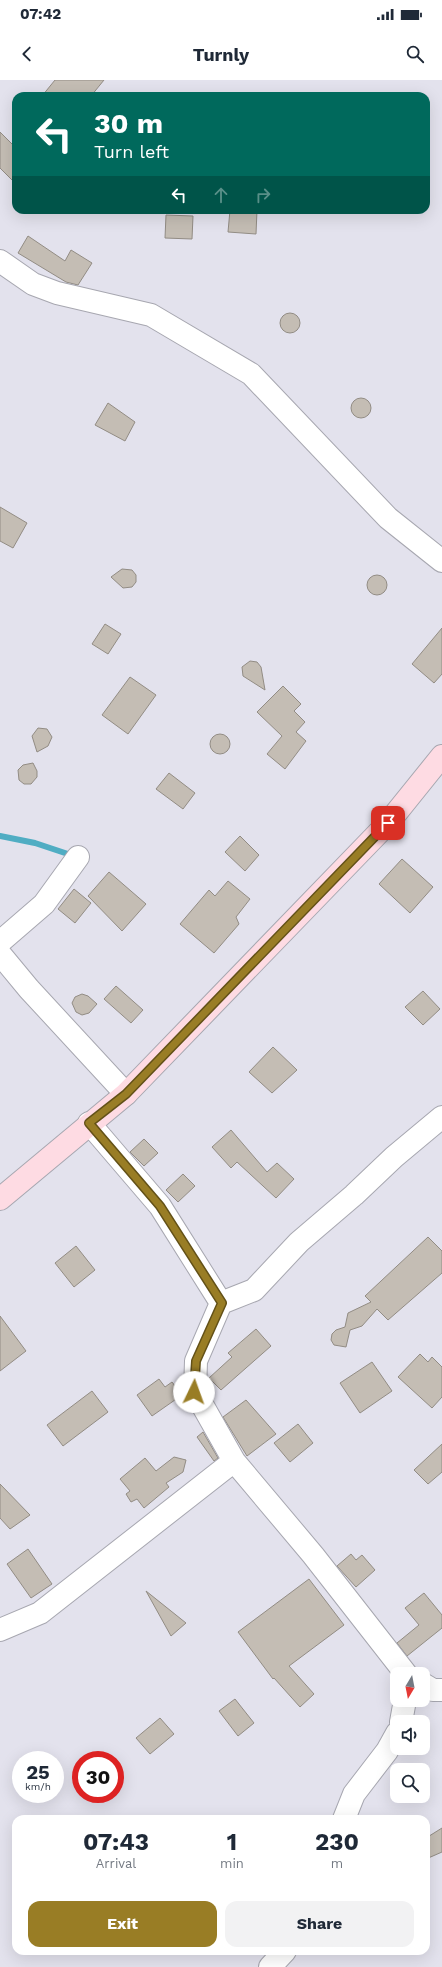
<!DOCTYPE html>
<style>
:root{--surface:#fff;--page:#f2f2f3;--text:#1f2937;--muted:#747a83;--accent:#997d25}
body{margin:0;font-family:"Work Sans",sans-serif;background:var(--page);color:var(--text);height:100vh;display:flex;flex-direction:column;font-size:15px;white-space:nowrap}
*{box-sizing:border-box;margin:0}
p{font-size:13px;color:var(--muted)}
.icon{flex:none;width:22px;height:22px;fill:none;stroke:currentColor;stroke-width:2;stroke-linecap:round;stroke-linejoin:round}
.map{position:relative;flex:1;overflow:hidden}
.drawer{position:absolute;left:12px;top:1735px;width:418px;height:140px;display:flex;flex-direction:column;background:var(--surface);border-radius:12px;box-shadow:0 4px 16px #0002}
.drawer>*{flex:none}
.banner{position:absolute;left:12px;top:12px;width:418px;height:122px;border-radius:12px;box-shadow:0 4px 16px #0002;background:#00695c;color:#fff;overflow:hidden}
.needle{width:26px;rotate:190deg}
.controls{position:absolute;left:390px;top:1587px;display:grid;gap:8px}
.controls a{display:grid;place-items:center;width:40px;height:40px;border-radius:8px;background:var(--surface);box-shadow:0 4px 16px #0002;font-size:20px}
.speed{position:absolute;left:12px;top:1671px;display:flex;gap:8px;font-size:20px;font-weight:700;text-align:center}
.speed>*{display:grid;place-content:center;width:52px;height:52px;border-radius:50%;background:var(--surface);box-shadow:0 4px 16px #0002;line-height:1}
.speed small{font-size:10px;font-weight:400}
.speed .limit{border:6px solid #d22;background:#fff;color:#111}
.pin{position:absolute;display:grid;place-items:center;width:34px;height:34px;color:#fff;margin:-17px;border-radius:8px;box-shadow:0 2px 6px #0006}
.me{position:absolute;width:44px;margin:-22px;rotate:3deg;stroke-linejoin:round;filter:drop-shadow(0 0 3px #0008)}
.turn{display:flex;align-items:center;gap:14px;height:84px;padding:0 16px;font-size:18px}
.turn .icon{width:52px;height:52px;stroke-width:2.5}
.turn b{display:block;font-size:28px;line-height:34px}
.lanes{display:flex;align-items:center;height:38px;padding:0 16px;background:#0003;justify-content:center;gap:20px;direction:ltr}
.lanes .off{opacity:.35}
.eta{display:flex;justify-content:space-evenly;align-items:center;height:68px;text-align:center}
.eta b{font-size:24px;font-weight:700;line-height:28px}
.cta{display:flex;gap:8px;margin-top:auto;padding:8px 16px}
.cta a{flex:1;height:46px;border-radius:12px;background:var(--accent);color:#fff;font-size:16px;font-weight:700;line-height:46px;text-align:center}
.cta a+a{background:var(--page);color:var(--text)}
.status{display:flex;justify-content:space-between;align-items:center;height:28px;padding:0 20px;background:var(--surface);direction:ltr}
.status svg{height:11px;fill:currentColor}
header{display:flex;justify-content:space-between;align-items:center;height:52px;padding:0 16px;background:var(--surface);font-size:18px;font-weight:700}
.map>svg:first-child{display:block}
</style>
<div class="status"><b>07:42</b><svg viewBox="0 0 49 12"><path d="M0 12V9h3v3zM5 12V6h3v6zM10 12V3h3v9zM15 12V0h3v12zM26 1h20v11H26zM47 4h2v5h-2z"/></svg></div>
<header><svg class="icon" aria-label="back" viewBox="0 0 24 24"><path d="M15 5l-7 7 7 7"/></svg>Turnly<svg class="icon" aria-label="search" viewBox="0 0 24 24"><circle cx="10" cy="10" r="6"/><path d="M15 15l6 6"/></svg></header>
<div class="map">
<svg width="442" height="1887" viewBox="0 0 442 1887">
<rect width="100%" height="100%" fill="#e3e2ed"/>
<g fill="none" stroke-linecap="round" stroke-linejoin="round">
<path stroke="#50adc3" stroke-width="6" d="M0,756l35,7 39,13"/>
</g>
<path fill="#c4bdb4" stroke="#928c84" d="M55,0h49l-13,16h-49z
M0,52l16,16v36l-16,-16z
M230,130h27l-1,24 -28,-2z
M166,135l27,1 -1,23 -27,-1z
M28,156l37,25 6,-11 21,13 -14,22 -12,-3 -48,-29z
M280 243a10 10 0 1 1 20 0a10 10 0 1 1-20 0Z
M351 328a10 10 0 1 1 20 0a10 10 0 1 1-20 0Z
M108,323l27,19 -10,19 -30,-16z
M0,427l27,16 -14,25 -13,-7z
M122,489l10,1 4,5v7l-4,5 -9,1 -12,-11z
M367 505a10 10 0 1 1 20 0a10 10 0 1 1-20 0Z
M105,544l16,10 -13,20 -16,-10z
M442,548v46l-8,9 -22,-19z
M250,581l7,1 4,5 4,23 -22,-14 -1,-9z
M130,597l26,18 -28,39 -26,-19z
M283,606l18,18 -7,7 11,11 -9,10 10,9 -21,28 -18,-15 15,-18 -25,-24z
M38,648l9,1 5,8 -4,9 -11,6 -5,-16z
M210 664a10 10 0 1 1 20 0a10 10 0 1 1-20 0Z
M33,683l4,8v6l-6,7h-7l-5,-4 -1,-10 5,-5z
M169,693l26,20 -12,16 -27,-20z
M240,756l19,19 -14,16 -20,-19z
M402,779l31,28 -23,26 -31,-29z
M109,792l37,32 -24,27 -34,-35z
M228,801l22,18 -14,18 3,7 -25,29 -34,-29 29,-34 6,6z
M74,809l17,14 -16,20 -17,-14z
M116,906l27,24 -12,13 -27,-24z
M423,911l17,18 -17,16 -18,-18z
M82,914l6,2 9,8 -8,9 -7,2 -6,-3 -4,-9 3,-6z
M273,967l24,23 -25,23 -23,-21z
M231,1050l36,42 10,-9 17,16 -18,19 -39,-36 -6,6 -19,-21z
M144,1059l14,14 -14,13 -14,-14z
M183,1094l12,12 -17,16 -12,-12z
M428,1157l14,14v22l-54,47 -11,-11 -15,17 -12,4 -4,17 -12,-2 -3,-5 1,-6 4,-4 9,-3 3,-14 23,-11 -6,-6z
M76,1166l19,24 -21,17 -19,-24z
M0,1236l26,35 -26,20z
M256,1249l15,17 -50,44 -12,-12 23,-21 -4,-4z
M420,1274l8,8 4,-5 10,10v30l-10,11 -34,-31z
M372,1282l20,29 -32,22 -20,-30z
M159,1299l6,8 7,-5 10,13 -30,21 -15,-21z
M92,1311l16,21 -45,34 -16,-21z
M246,1320l30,34 -29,22 -24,-39z
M298,1344l15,19 -23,19 -16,-19z
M203,1352l15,26 -4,3 -17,-24z
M442,1364v28l-14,12 -14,-14z
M174,1377l12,3 -3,12 -17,11 3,4 -25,21 -7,-9 -6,3 -5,-8 4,-3 -10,-12 25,-21 11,13z
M0,1404l30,31 -20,14 -10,-11z
M28,1469l24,35 -21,14 -24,-34z
M351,1474l5,6 6,-5 13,15 -19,17 -19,-21z
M309,1499l35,46 -55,41 25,28 -14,13 -26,-29 -1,1 -35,-47z
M146,1511l40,32 -15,13z
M424,1513l18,22v13l-35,28 -10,-13 22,-18 -14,-17z
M235,1619l19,24 -16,13 -19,-25z
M160,1638l14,16 -24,20 -14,-16z
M442,1748v24l-16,7v-21z"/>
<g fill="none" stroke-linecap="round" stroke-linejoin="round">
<g stroke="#a7a7b0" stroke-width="24">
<path id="minor" d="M0,181l33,23 24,9 94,22 100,59 137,144 54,43
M0,862l44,-38 34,-47
M0,874l29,35 97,105
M89,1043l71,83 61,97 -25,58 -1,31 39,69 79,94 93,119
M221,1223l33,-13 45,-48 55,-47 40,-38 48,-40
M0,1550l40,-17 194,-152
M423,1604l10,6h9
M401,1642l4,-22
M344,1739l10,-25 33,-43 10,-18
M270,1887l15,-16"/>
</g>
<g stroke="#a7a7b0" stroke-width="24">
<path id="secondary" d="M0,1119l126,-105 262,-271 54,-67"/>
</g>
<use href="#minor" stroke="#fff" stroke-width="22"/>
<use href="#secondary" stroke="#fedbe3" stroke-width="22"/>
</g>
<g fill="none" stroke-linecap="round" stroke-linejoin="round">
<g stroke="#635118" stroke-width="10">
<path id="route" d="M194,1312l2,-31 26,-58 -62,-97 -71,-83 37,-29 262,-271"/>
</g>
<use href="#route" stroke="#997d25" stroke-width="7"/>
</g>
</svg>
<div class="controls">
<a><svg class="needle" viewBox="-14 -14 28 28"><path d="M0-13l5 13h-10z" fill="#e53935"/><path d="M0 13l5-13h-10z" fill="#747a83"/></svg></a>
<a><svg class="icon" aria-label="sound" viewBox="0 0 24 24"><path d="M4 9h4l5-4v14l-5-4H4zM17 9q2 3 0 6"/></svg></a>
<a><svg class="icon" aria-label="search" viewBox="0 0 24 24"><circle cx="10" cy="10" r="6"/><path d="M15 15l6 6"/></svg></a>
</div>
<div class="speed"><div>25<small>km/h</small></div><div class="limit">30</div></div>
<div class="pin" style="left:388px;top:743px;background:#d93025"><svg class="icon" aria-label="arrive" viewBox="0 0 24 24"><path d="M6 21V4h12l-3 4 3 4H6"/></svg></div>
<svg class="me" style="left:194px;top:1312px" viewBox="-20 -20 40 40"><circle r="19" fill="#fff"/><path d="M0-13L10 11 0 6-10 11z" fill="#997d25"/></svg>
<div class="banner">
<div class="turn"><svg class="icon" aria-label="left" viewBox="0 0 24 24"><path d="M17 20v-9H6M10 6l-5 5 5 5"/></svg><div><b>30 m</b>Turn left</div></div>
<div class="lanes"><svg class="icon" aria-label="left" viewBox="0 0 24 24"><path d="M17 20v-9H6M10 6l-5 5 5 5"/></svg><svg class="icon off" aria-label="ahead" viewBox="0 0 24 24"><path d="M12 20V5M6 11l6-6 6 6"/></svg><svg class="icon off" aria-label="right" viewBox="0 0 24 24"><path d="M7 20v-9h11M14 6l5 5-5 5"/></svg></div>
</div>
<section class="drawer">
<div class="eta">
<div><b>07:43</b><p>Arrival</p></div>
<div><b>1</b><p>min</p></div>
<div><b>230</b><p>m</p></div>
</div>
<div class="cta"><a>Exit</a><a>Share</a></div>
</section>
</div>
